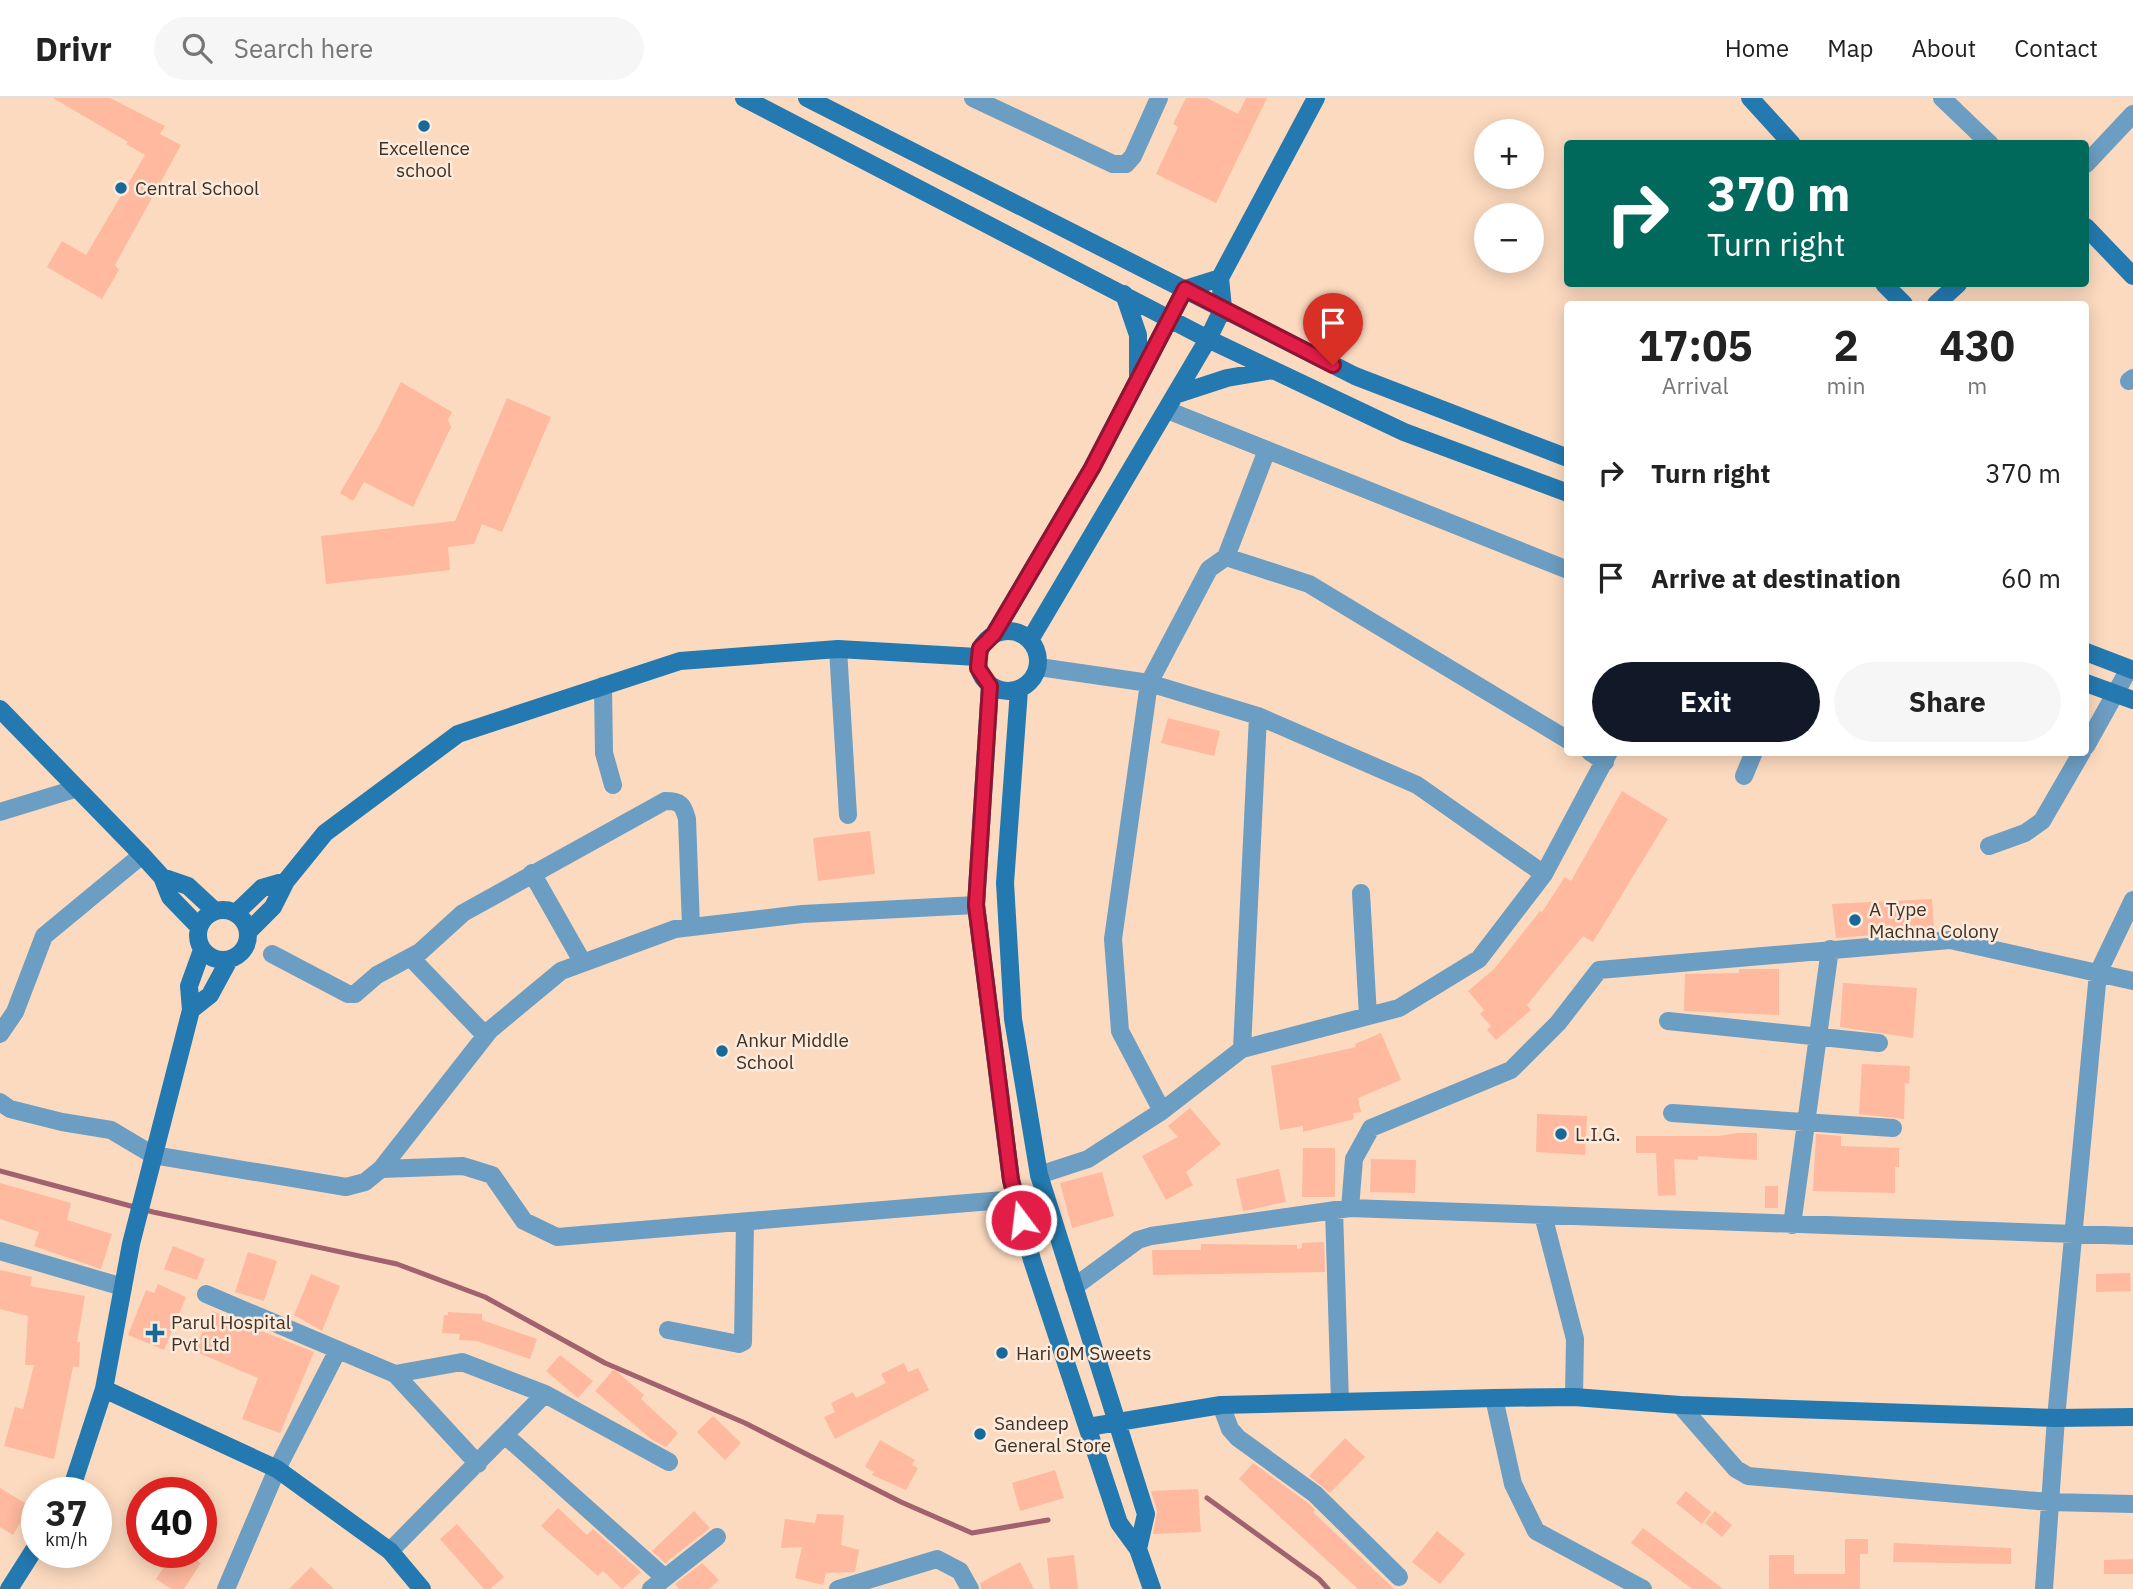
<!DOCTYPE html>
<meta charset="utf-8">
<style>
:root{--surface:#fff;--page:#f6f6f6;--text:#222;--muted:#767676;--line:#e0e0e0;--accent:#111827}
body{margin:0;font-family:"IBM Plex Sans",sans-serif;background:var(--page);color:var(--text);height:100vh;display:flex;flex-direction:column;font-size:26px;white-space:nowrap}
*{box-sizing:border-box;margin:0}
p{font-size:23px;color:var(--muted)}
.icon{flex:none;width:38px;height:38px;fill:none;stroke:currentColor;stroke-width:2;stroke-linecap:round;stroke-linejoin:round}
.map{position:relative;flex:1;overflow:hidden}
.side{position:absolute;left:1564px;top:203px;width:525px;height:455px;display:flex;flex-direction:column;background:var(--surface);border-radius:7px;box-shadow:0 4px 18px #0003}
.side>*{flex:none}
.top-card{position:absolute;left:1564px;top:42px;width:525px;height:147px;border-radius:7px;box-shadow:0 4px 18px #0003;background:#00695c;color:#fff;overflow:hidden}
.controls{position:absolute;left:1474px;top:21px;display:grid;gap:14px}
.controls a{display:grid;place-items:center;width:70px;height:70px;border-radius:50%;background:var(--surface);box-shadow:0 4px 18px #0003;font-size:35px}
.speed{position:absolute;left:21px;top:1379px;display:flex;gap:14px;font-size:35px;font-weight:700;text-align:center}
.speed>*{display:grid;place-content:center;width:91px;height:91px;border-radius:50%;background:var(--surface);box-shadow:0 4px 18px #0003;line-height:1}
.speed small{font-size:18px;font-weight:400}
.speed .limit{border:10px solid #d22;background:#fff;color:#111}
.pin{position:absolute;display:grid;place-items:center;width:60px;height:60px;color:#fff;margin:-72px -30px;border-radius:50% 50% 50% 0;rotate:-45deg;box-shadow:0 0 7px #0007}
.pin .icon{rotate:45deg}
.me{position:absolute;width:77px;margin:-38px;rotate:345deg;stroke-linejoin:round;filter:drop-shadow(0 0 5px #0008)}
.turn{display:flex;align-items:center;gap:24px;height:147px;padding:0 28px;font-size:32px}
.turn .icon{width:91px;height:91px;stroke-width:2.5}
.turn b{display:block;font-size:49px;line-height:60px}
.eta{display:flex;justify-content:space-evenly;align-items:center;height:119px;text-align:center}
.eta b{font-size:42px;font-weight:700;line-height:49px}
.cta{display:flex;gap:14px;margin-top:auto;padding:14px 28px}
.cta a{flex:1;height:80px;border-radius:42px;background:var(--accent);color:#fff;font-size:28px;font-weight:700;line-height:80px;text-align:center}
.cta a+a{background:var(--page);color:var(--text)}
ul{padding:0;list-style:none}
li{display:flex;align-items:center;gap:21px;height:105px;padding:0 28px}
li div{flex:1}
li b{display:block;font-size:26px}
li em{font-style:normal}
header{display:flex;align-items:center;gap:42px;box-sizing:border-box;height:98px;padding:0 35px;background:var(--surface);border-bottom:2px solid var(--line)}
header strong{font-size:33px}
nav{display:flex;gap:38px;margin-inline-start:auto;font-size:24px}
.search{width:490px;height:63px;background:var(--page);display:flex;align-items:center;gap:18px;box-sizing:border-box;padding:0 24px;border-radius:38px;color:var(--muted);font-size:26px}
.map>svg:first-child{display:block}
</style>
<header>
<strong>Drivr</strong>
<div class="search"><svg class="icon" aria-label="search" viewBox="0 0 24 24"><circle cx="10" cy="10" r="6"/><path d="M15 15l6 6"/></svg>Search here</div>
<nav><a>Home</a><a>Map</a><a>About</a><a>Contact</a></nav>
</header>
<div class="map">
<svg width="2133" height="1491" viewBox="0 0 2133 1491">
<rect width="100%" height="100%" fill="#fcdabf"/>
<g fill="none" stroke-linecap="round" stroke-linejoin="round">
<path stroke="#a1616e" stroke-width="5" d="M0,1073l153,41 244,52 88,33 120,66 140,60 156,79 71,31 76,-13
M1207,1400l112,81 9,10"/>
</g>
<path fill="#feb99f" d="M53,0h57l55,28 -5,8 21,11 -66,120 4,5 -17,29 -55,-32 15,-26 24,14 59,-100 -19,-11 2,-2z
M1186,0h21l31,16 8,-16h21l-51,105 -60,-29 22,-47 -5,-3z
M401,284l51,30 -4,8 3,7 -38,80 -49,-25 -11,19 -13,-8 38,-65z
M507,300l44,19 -49,115 -20,-8 -8,20 -26,3 2,23 -124,14 -5,-48 134,-15z
M1168,620l52,13 -6,25 -53,-13z
M1622,693l46,28 -75,123 -10,-6 -56,69 4,5 -35,30 -9,-10 4,-4 -11,-12 4,-4 -16,-19 27,-23 45,-57 2,1 23,-35 6,4z
M870,733l5,43 -57,7 -5,-43z
M1932,801l2,31 -98,8 -4,-34z
M1739,871h40v46l-95,-4 1,-37 54,-1z
M1843,885l74,5 -4,50 -73,-11z
M1381,935l20,47 -43,18 3,14 -8,1 1,6 -51,13v-6l-23,4 -9,-64 85,-19 -1,-3z
M1862,966l48,2 -1,18 -4,-1 -1,36 -45,-5z
M1190,1010l31,36 -35,28 7,13 -27,15 -24,-44 36,-19 -10,-11z
M1537,1016l50,2 -2,39 -49,-3z
M1738,1035h19v27l-59,-4v4l-24,-1 2,36 -18,1 -2,-43h-20v-17h82z
M1816,1036l25,2v10l58,2v19h-4v26l-82,-2z
M1303,1050h32v49h-33z
M1371,1061l45,1 -1,33 -45,-1z
M1279,1071l7,33 -43,9 -7,-32z
M1102,1074l12,44 -42,12 -12,-45z
M0,1085l71,20 -4,17 45,14 -11,35 -67,-23 5,-14 -39,-13z
M1765,1088h13v22h-13z
M1324,1144l1,30 -172,3 -1,-25h49v-6l96,1v4l5,-1v-5z
M173,1148l32,13 -8,21 -33,-11z
M248,1154l29,9 -13,40 -29,-9z
M0,1172l32,7 -2,9 55,10 -8,46h3l-1,25h-6l-19,92 -50,-13 11,-39 8,2 11,-44h-9l3,-49 -28,-7z
M2130,1175l1,18 -35,1v-18z
M311,1176l29,12 -18,45 -28,-16z
M158,1186l28,13 -22,53 -36,-15 18,-45 8,3z
M212,1213l102,41 -34,81 -38,-14 16,-41 -64,-27z
M448,1214l34,2v6l55,19 -7,20 -53,-18 -18,-1 1,-6 -18,-1 2,-18h4z
M560,1257l33,26 -15,17 -32,-27z
M904,1265l4,9 10,-4 11,22 -94,49 -11,-22 11,-5 -4,-9 22,-11 3,6 30,-15 -5,-9z
M614,1271l30,26 -3,4 37,34 -12,14 -15,-8 -56,-48z
M713,1318l28,27 -16,17 -28,-28z
M1345,1340l20,19 -35,36 -21,-17z
M880,1342l35,20 -3,5 6,3 -12,22 -34,-15 2,-3 -9,-5z
M1253,1365l55,40 7,7 -2,2 81,77h-36l-119,-110z
M1055,1372l9,28 -44,13 -8,-28z
M0,1390l30,18 -17,29 -13,-8z
M1198,1391l3,43 -48,2 4,-23 -6,-20z
M1686,1393l25,21 -9,12 -26,-21z
M558,1410l29,27 6,-6 48,43 -19,17 -19,-18 -5,5 -57,-50z
M694,1413l16,17 -45,35 -13,-12z
M1715,1413l17,14 -10,12 -17,-14z
M817,1416l27,1 -3,30 18,5 -4,22 -29,1 -3,12 -28,-7 7,-31 -21,1 4,-29 30,4z
M457,1426l47,53 -14,12h-6l-44,-50z
M1643,1430l80,61h-31l-61,-46z
M1437,1433l28,23 -25,30 -28,-22z
M1845,1441h23v15h-8v35h-91v-34h25v19h51z
M1894,1445l117,5v16l-118,-2z
M174,1454h11l16,11 -17,26h-13l-15,-10z
M1074,1457l4,34h-28l-3,-31z
M2133,1461v15h-29v-14z
M1020,1464l14,27h-53l-1,-6z
M702,1465l17,17 -10,9h-30l-4,-5z
M311,1469l23,22h-45z"/>
<g fill="none" stroke-linecap="round" stroke-linejoin="round">
<path stroke="#6c9dc2" stroke-width="18" d="M973,0l140,66h13l7,-8 26,-58
M1942,0l48,46
M2086,66l47,-50
M2129,283l4,-3
M1167,312l401,160
M1226,459l41,-107
M838,551l10,166
M1039,569l110,16 109,33 159,69 127,89
M603,588l1,67 9,32
M2086,648l43,-77
M1590,654l15,10
M1744,678l10,-24
M0,714l75,-23
M1989,748l36,-13 17,-12 40,-69
M532,775l51,90
M1361,795l7,123
M272,856l76,40h7l22,-19 43,-23 43,-39 202,-112c15,0 18,3 22,18l4,108
M412,861l73,76
M1668,923l211,22
M0,936l15,-22 29,-76 98,-81
M1242,951l16,-333
M0,1004l10,7 52,13 49,8 42,25 193,32 19,-5 16,-13 109,-139 71,-59 114,-42 127,-15 174,-9
M1162,1013l-42,-80 -7,-92 36,-256 60,-114 17,-12 83,27 259,156
M1672,1015l221,15
M381,1071l82,-3 29,9 32,46 33,16 459,-38
M1039,1077l49,-16 74,-48 80,-62 157,-41 80,-49 65,-85 65,-122
M1350,1110l4,-49 17,-31 140,-58 47,-47 41,-53 351,-30 183,41
M1334,1112l6,192
M1543,1117l32,124 -1,58
M1792,1127l38,-276
M0,1153l123,36
M1074,1189l64,-47 13,-4 199,-28 783,28
M206,1196l189,80 83,90
M668,1232l71,14 4,-2 2,-120
M395,1276l67,-12 83,32 124,68
M1494,1300l19,86 23,47 107,58
M1221,1307l9,24 8,9 77,56 84,83
M1680,1307l56,64 12,7 301,26 84,2
M506,1338l159,142
M390,1453l155,-157
M226,1491l51,-120 61,-119
M651,1491l66,-52
M838,1491l99,-30 23,12 10,18
M2044,1491l12,-171 42,-445 35,-73"/>
<path stroke="#247ab0" stroke-width="18" d="M744,0l464,241 196,93 164,61
M807,0l548,278 213,82
M1750,0l42,46
M2086,129l47,49
M1884,186l20,20
M1124,196l14,41v40
M1936,206l22,-20
M1175,297l52,-17 46,-8
M978 563a30 30 0 1 1 60 0a30 30 0 1 1-60 0Z
M994,536l98,-166 93,-179 35,-11
M1030,542l178,-301 15,-31 -3,-30 96,-180
M2086,554l47,18
M2086,585l47,17
M990,588l-14,219 35,275 21,80 87,263 19,26 14,40
M1019,592l-14,193 8,136 26,156 107,339 -8,35
M0,611l142,146 20,22 8,20 29,30
M162,779l26,9 27,25
M198 837a25 25 0 1 1 50 0a25 25 0 1 1-50 0Z
M236,815l26,-25 24,-7
M248,834l25,-25 13,-26 39,-48 133,-99 222,-73 158,-12 139,8
M191,912l19,-15 19,-35
M104,1291l173,80 113,82 32,38
M1088,1329l133,-22 273,-7 80,-1 106,8 376,13 77,-1
M70,1395l34,-104 27,-145 60,-234 -2,-24 13,-36
M9,1491l28,-44"/>
</g>
<g fill="none" stroke-linecap="round" stroke-linejoin="round">
<g stroke="#92132f" stroke-width="18">
<path id="route" d="M1021,1122l-10,-40 -35,-275 14,-219 -12,-18 2,-20 14,-14 98,-166 93,-179 148,76"/>
</g>
<use href="#route" stroke="#e11d48" stroke-width="12"/>
</g>
<g fill="#17699a" stroke="#fcebdd" stroke-width="2.5">
<circle cx="424" cy="28" r="7"/>
<circle cx="121" cy="90" r="7"/>
<circle cx="1855" cy="822" r="7"/>
<circle cx="722" cy="953" r="7"/>
<circle cx="1561" cy="1036" r="7"/>
<path d="M151.5 1224.5h7v7h7v7h-7v7h-7v-7h-7v-7h7z"/>
<circle cx="1002" cy="1255" r="7"/>
<circle cx="980" cy="1336" r="7"/>
</g>
<g text-anchor="middle" dominant-baseline="central" stroke-width="5" stroke-linejoin="round" paint-order="stroke">
<g font-size="19" fill="#413123" stroke="#fcebdd" text-anchor="start">
<text x="424" y="50" text-anchor="middle">Excellence<tspan x="424" dy="22">school</tspan></text>
<text x="135" y="90">Central School</text>
<text x="1869" y="811">A Type<tspan x="1869" dy="22">Machna Colony</tspan></text>
<text x="736" y="942">Ankur Middle<tspan x="736" dy="22">School</tspan></text>
<text x="1575" y="1036">L.I.G.</text>
<text x="171" y="1224">Parul Hospital<tspan x="171" dy="22">Pvt Ltd</tspan></text>
<text x="1016" y="1255">Hari OM Sweets</text>
<text x="994" y="1325">Sandeep<tspan x="994" dy="22">General Store</tspan></text>
</g>
</g>
</svg>
<div class="controls">
<a>+</a>
<a>−</a>
</div>
<div class="speed"><div>37<small>km/h</small></div><div class="limit">40</div></div>
<div class="pin" style="left:1333px;top:267px;background:#d93025"><svg class="icon" aria-label="arrive" viewBox="0 0 24 24"><path d="M6 21V4h12l-3 4 3 4H6"/></svg></div>
<svg class="me" style="left:1021px;top:1122px" viewBox="-20 -20 40 40"><circle r="17" fill="#e11d48" stroke="#fff" stroke-width="3"/><path d="M0-11L8 9 0 5-8 9z" fill="#fff"/></svg>
<div class="top-card">
<div class="turn"><svg class="icon" aria-label="right" viewBox="0 0 24 24"><path d="M7 20v-9h11M14 6l5 5-5 5"/></svg><div><b>370 m</b>Turn right</div></div>
</div>
<section class="side">
<div class="eta">
<div><b>17:05</b><p>Arrival</p></div>
<div><b>2</b><p>min</p></div>
<div><b>430</b><p>m</p></div>
</div>
<ul>
<li><svg class="icon" aria-label="right" viewBox="0 0 24 24"><path d="M7 20v-9h11M14 6l5 5-5 5"/></svg><div><b>Turn right</b></div><em>370 m</em></li>
<li><svg class="icon" aria-label="arrive" viewBox="0 0 24 24"><path d="M6 21V4h12l-3 4 3 4H6"/></svg><div><b>Arrive at destination</b></div><em>60 m</em></li>
</ul>
<div class="cta"><a>Exit</a><a>Share</a></div>
</section>
</div>
